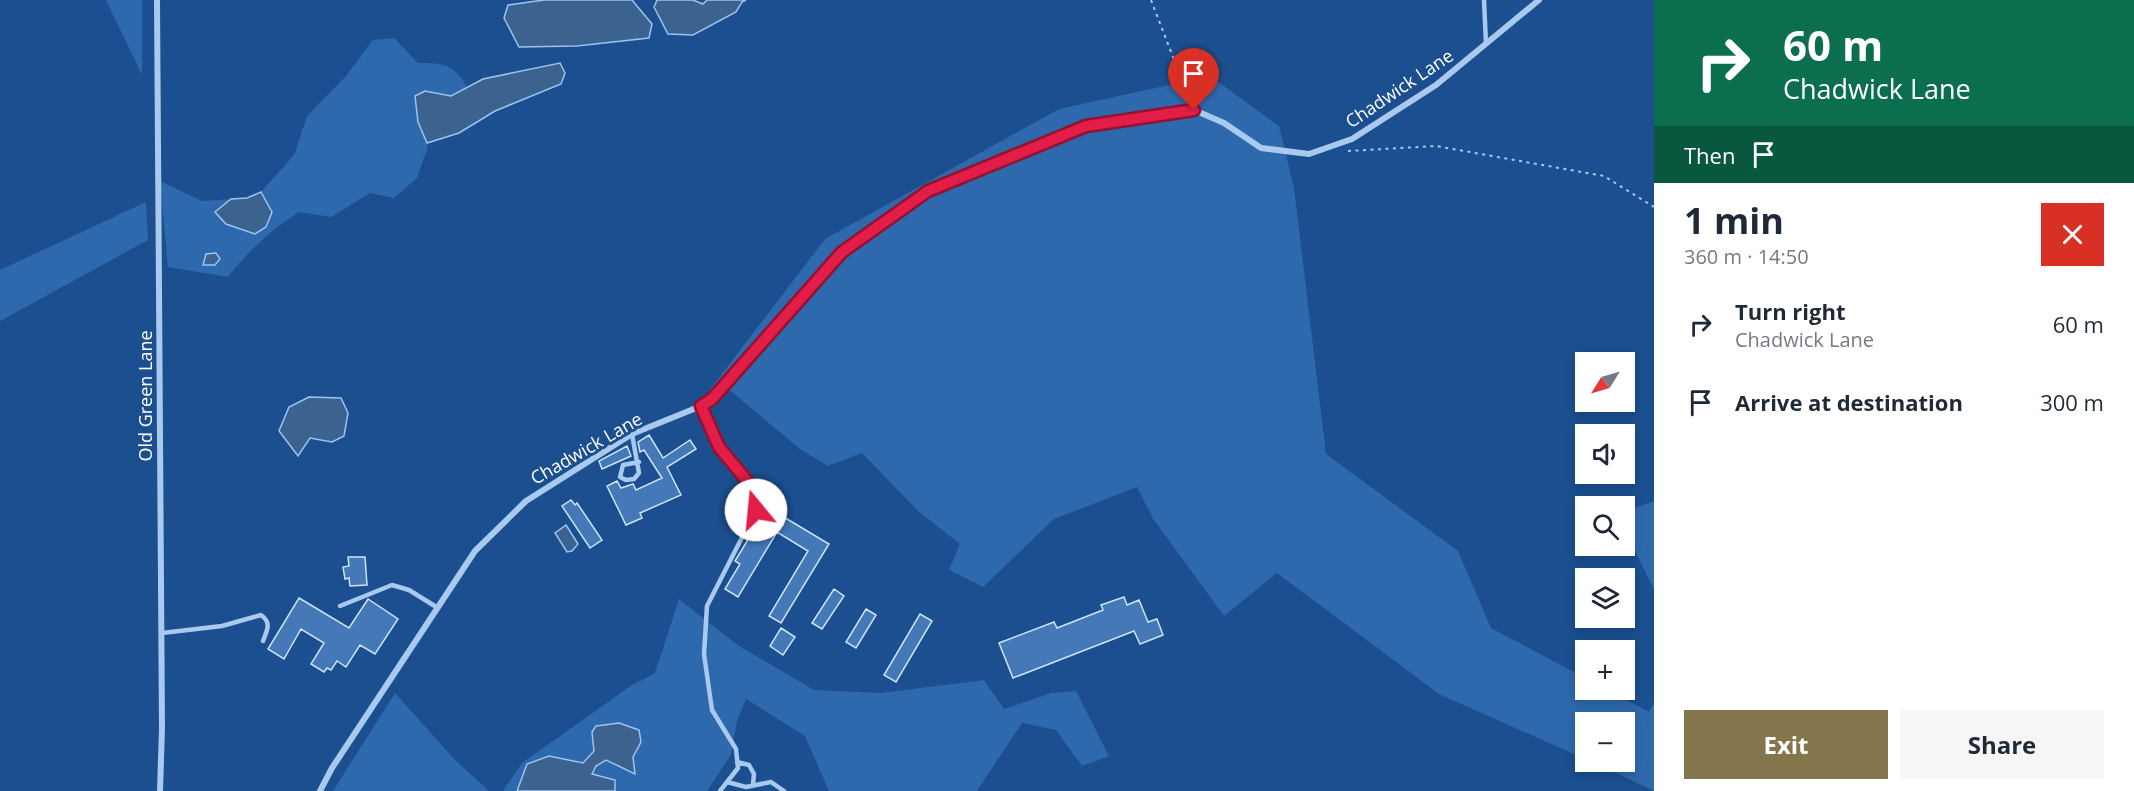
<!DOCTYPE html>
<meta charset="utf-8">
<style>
:root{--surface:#fff;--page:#f6f6f7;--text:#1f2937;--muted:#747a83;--accent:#84754c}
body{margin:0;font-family:"Open Sans",sans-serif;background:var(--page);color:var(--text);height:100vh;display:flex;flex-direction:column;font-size:22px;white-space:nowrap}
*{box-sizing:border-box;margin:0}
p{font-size:20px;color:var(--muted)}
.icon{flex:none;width:33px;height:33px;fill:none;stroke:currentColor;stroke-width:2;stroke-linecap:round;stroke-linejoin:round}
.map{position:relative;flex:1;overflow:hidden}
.panel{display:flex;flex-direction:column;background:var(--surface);width:480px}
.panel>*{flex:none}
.guide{background:#0b6e4f;color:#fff;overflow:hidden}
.needle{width:39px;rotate:233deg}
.buttons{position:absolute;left:1575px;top:352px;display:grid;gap:12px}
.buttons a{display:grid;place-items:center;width:60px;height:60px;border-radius:0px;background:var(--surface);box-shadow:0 3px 9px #0003;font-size:30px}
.pin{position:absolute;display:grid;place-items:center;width:51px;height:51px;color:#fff;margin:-62px -26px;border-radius:50% 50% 50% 0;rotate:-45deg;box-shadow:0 0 6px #0007}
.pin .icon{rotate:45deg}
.me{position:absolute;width:66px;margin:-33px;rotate:343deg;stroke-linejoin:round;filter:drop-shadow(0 0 4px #0008)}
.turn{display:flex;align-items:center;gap:21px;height:126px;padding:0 30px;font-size:27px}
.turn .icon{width:78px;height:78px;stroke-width:2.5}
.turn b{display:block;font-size:42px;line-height:51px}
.then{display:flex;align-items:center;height:57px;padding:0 30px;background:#0003;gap:12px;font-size:22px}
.round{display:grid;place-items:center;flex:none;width:63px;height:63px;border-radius:0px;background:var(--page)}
.headline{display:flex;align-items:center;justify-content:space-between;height:102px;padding:0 30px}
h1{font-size:36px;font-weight:700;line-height:45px}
.button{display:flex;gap:12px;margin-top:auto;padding:12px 30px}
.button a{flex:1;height:69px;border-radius:0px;background:var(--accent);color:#fff;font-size:24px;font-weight:700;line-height:69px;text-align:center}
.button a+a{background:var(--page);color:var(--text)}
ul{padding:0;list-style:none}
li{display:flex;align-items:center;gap:18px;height:78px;padding:0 30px}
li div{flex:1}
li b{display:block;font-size:22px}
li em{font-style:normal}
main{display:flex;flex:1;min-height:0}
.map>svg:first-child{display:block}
</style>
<main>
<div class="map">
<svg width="1654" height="791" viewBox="0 0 1654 791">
<rect width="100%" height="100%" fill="#1b4f8f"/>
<path fill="#2e69ad" d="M106,0h36v75z
M394,38l24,25c26,0 36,1 49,24l-16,9 -26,-5 -7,31 10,25 -11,31 -23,20 -24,-5 -39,24 -32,-5c-28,18 -51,39 -71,65l-60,-10 -8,-86 42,20 45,-3 14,-6 33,-37 13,-39 39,-40 27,-36z
M1210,76l69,50 15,62 32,266 132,97 33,77 94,50 1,12h22l41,22 5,-9v88l-61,-29h31v-39h-38l-1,36 -146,-65 -162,-121 -53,43 -70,-96 -17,-33 -83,32 -71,68 -34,-17 11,-26 -41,-32 -57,-59 -34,13 -28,-17 -73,-61 -19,4 117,-153 234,-130z
M146,202l2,38 -148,81v-51z
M1654,501v88l-27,-54 7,-27z
M679,599l60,47 75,44 66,3 104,-13 20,29 47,-16 25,-2 33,65 -27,10 -26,-36 -34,-7 -45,68h-148l-24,-55 -59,-37 -9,22 -6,34 -24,36h-92v-11l-24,-6 5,-8 10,-6 29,14 -2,-17 8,-15 -49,-10 2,19 -11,13 -67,25 1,2h-14l19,-28 110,-78 23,-12z
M395,693l61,68 33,30h-156z"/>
<path fill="#3c6290" stroke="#9cc4f0" stroke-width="1.5" d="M632,0l20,24 -3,14 -72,8 -58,1 -15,-29 4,-13 36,-5z
M657,0h36l10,4 4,-4h39l-4,2 -6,10 -43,23 -25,-1 -14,-27z
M560,63l5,10 -4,11 -66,27 -36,22 -32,10 -9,-21 -3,-26 10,-5 26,5 32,-17z
M261,192l11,20 -6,15 -11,7 -29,-10 -11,-12 16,-13 16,-1z
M216,253l4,6 -5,6h-12l3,-11z
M309,397l32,1 7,15 -4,23 -12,6 -22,-4 -12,18 -19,-25 10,-24z
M566,525l12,19 -6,7 -5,1 -12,-19z
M619,723l20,7 2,12 -8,15 2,17 -29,-14 -10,6 -4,8 23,6v11h-98l10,-27 22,-8 34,7 11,-12 -2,-19 4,-6z"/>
<path fill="#4478b7" stroke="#cfe3fa" stroke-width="1.5" d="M649,435l14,23 27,-18 6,9 -29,18 14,28 -41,18 2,5 -16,7 -19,-39 10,-5 4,7 12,-4 3,6 26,-12 -18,-28 -4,2 -2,-10z
M627,446l4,10 -29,13 -3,-8z
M571,500l4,5 2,-2 25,37 -12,8 -28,-42z
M772,510l57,34 -48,79 -12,-7 39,-65 -31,-19 -39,65 -13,-8 15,-25 -5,-3 20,-33 5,3z
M348,557h17l2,28 -17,1 -1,-8 -4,1 -2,-12 6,-1z
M834,589l10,7 -22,33 -10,-6z
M1124,597l3,8 12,-5 9,22 9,-3 6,16 -23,9 -6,-13 -121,47 -14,-35 55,-21 3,6 46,-18 -2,-5z
M299,598l50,30 19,-29 30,20 -23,35 -15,-9 -14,22 -9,-6 -6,9 -4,-2 -3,4 -13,-8 13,-21 -23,-14 -17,30 -16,-10z
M866,609l10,6 -20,33 -10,-6z
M920,614l12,7 -36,61 -12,-7z
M781,628l14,9 -12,18 -13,-9z"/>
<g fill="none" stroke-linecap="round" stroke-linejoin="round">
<path stroke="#a9c9ee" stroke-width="2" stroke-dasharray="3 4.5" stroke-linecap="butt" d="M1151,0l39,101
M1348,151l88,-5 168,30 50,31"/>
<path stroke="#a9c9ee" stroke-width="4.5" d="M1484,0l2,44
M701,406l18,41 34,41 3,22 -49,96 -3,48 8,56 24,39 2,19 -18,23
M632,434l7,39 -5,6 -8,1 -6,-3 3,-12 16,-3
M340,606l52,-21 17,5 29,18
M162,633l60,-7 39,-11c11,8 6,15 2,26
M737,762l12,3 5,9 -1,10
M727,782l19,5 25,-5 13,9"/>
<path stroke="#a9c9ee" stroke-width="6" d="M157,0l5,728 -2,63
M320,791l12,-23 143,-217 51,-50 106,-67 69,-28 11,-7 130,-147 86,-61 158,-65 108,-16 30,13 37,25 48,6 43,-15 84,-54 103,-85"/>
</g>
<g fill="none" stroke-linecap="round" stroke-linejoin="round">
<g stroke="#92132f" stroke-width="15">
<path id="route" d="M756,510l-3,-22 -34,-41 -18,-41 11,-7 130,-147 86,-61 158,-65 108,-16"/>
</g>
<use href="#route" stroke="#e11d48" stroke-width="10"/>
</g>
<g text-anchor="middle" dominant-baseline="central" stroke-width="6" stroke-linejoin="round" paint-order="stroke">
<g font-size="18" fill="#fff" stroke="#1b4f8f">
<text transform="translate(1399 88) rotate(-34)">Chadwick Lane</text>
<text transform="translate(145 396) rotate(-90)">Old Green Lane</text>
<text transform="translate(586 448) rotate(-30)">Chadwick Lane</text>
</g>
</g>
</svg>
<div class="buttons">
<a><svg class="needle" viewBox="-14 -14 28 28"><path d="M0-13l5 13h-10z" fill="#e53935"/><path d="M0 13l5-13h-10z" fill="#747a83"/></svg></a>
<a><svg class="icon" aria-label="sound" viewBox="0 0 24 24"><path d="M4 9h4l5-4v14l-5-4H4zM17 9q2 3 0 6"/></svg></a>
<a><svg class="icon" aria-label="search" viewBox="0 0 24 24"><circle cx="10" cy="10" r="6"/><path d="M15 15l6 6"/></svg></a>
<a><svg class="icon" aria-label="layers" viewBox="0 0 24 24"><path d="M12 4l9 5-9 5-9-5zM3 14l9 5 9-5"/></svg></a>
<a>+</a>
<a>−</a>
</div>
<div class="pin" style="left:1194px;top:110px;background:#d93025"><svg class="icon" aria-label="arrive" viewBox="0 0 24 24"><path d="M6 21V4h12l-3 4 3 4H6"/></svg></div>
<svg class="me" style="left:756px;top:510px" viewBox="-20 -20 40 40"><circle r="19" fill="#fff"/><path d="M0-13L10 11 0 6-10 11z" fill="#e11d48"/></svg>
</div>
<section class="panel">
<div class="guide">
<div class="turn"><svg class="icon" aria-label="right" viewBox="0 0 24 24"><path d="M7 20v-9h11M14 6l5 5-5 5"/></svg><div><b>60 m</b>Chadwick Lane</div></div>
<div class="then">Then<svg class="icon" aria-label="arrive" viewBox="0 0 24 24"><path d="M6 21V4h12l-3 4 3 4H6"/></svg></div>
</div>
<div class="headline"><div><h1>1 min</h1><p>360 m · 14:50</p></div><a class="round" style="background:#d93025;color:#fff"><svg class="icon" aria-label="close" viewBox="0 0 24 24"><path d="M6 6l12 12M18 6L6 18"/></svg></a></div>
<ul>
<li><svg class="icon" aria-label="right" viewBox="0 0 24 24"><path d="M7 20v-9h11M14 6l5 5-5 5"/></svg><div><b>Turn right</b><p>Chadwick Lane</p></div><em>60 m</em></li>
<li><svg class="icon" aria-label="arrive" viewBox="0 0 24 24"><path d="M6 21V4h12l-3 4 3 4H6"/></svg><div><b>Arrive at destination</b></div><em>300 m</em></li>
</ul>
<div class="button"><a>Exit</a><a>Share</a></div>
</section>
</main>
